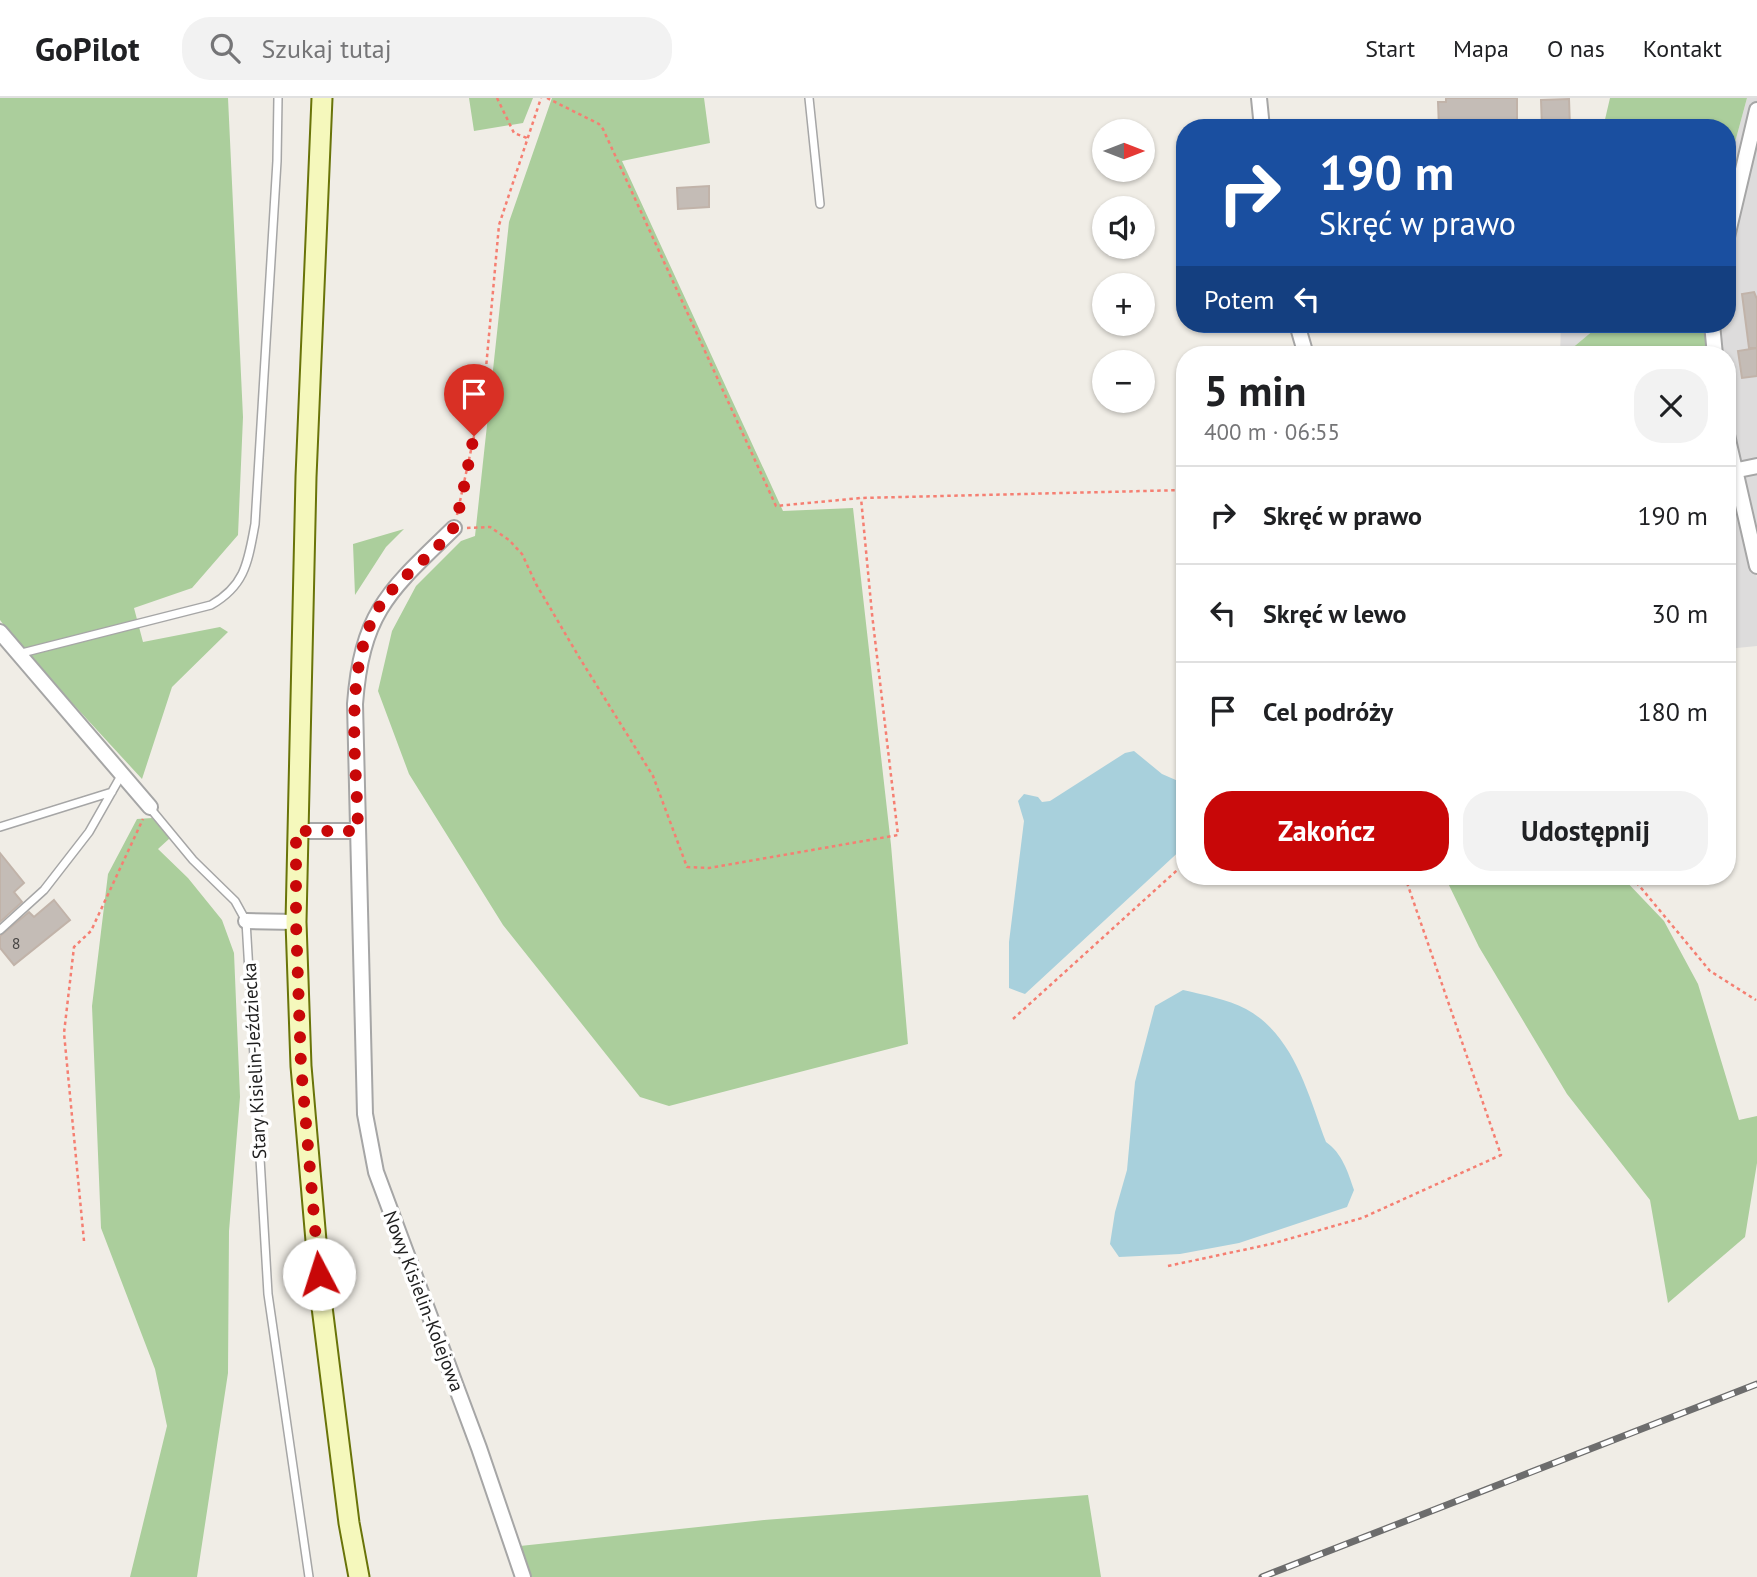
<!DOCTYPE html>
<html lang="pl">
<meta charset="utf-8">
<style>
:root{--surface:#fff;--page:#f2f2f2;--text:#202124;--muted:#757577;--line:#e0e0e0;--accent:#c80708}
body{margin:0;font-family:"PT Sans",sans-serif;background:var(--page);color:var(--text);height:100vh;display:flex;flex-direction:column;font-size:26px;white-space:nowrap}
*{box-sizing:border-box;margin:0}
p{font-size:23px;color:var(--muted)}
.icon{flex:none;width:38px;height:38px;fill:none;stroke:currentColor;stroke-width:2;stroke-linecap:round;stroke-linejoin:round}
.map{position:relative;flex:1;overflow:hidden}
.panel{position:absolute;left:1176px;top:248px;width:560px;height:539px;display:flex;flex-direction:column;background:var(--surface);border-radius:28px;box-shadow:0 2px 5px #0004}
.panel>*{flex:none}
.hud{position:absolute;left:1176px;top:21px;width:560px;height:214px;border-radius:28px;box-shadow:0 2px 5px #0004;background:#1a4fa0;color:#fff;overflow:hidden}
.needle{width:46px;rotate:90deg}
.controls{position:absolute;left:1092px;top:21px;display:grid;gap:14px}
.controls a{display:grid;place-items:center;width:63px;height:63px;border-radius:50%;background:var(--surface);box-shadow:0 2px 5px #0004;font-size:35px}
.pin{position:absolute;display:grid;place-items:center;width:60px;height:60px;color:#fff;margin:-72px -30px;border-radius:50% 50% 50% 0;rotate:-45deg;box-shadow:0 0 7px #0007}
.pin .icon{rotate:45deg}
.me{position:absolute;width:77px;margin:-38px;rotate:355deg;stroke-linejoin:round;filter:drop-shadow(0 0 5px #0008)}
.turn{display:flex;align-items:center;gap:24px;height:147px;padding:0 28px;font-size:32px}
.turn .icon{width:91px;height:91px;stroke-width:2.5}
.turn b{display:block;font-size:49px;line-height:60px}
.then{display:flex;align-items:center;height:66px;padding:0 28px;background:#0003;gap:14px;font-size:26px}
.round{display:grid;place-items:center;flex:none;width:74px;height:74px;border-radius:28px;background:var(--page)}
.overview{display:flex;align-items:center;justify-content:space-between;height:119px;padding:0 28px}
h1{font-size:42px;font-weight:600;line-height:52px}
.action{display:flex;gap:14px;margin-top:auto;padding:14px 28px}
.action a{flex:1;height:80px;border-radius:28px;background:var(--accent);color:#fff;font-size:28px;font-weight:600;line-height:80px;text-align:center}
.action a+a{background:var(--page);color:var(--text)}
ul{padding:0;list-style:none}
li{display:flex;align-items:center;gap:21px;height:98px;padding:0 28px;border-top:2px solid var(--line)}
li div{flex:1}
li b{display:block;font-size:26px}
li em{font-style:normal}
header{display:flex;align-items:center;gap:42px;box-sizing:border-box;height:98px;padding:0 35px;background:var(--surface);border-bottom:2px solid var(--line)}
header strong{font-size:33px}
nav{display:flex;gap:38px;margin-inline-start:auto;font-size:24px}
.search{width:490px;height:63px;background:var(--page);display:flex;align-items:center;gap:18px;box-sizing:border-box;padding:0 24px;border-radius:28px;color:var(--muted);font-size:26px}
.map>svg:first-child{display:block}
</style>
<header>
<strong>GoPilot</strong>
<div class="search"><svg class="icon" aria-label="search" viewBox="0 0 24 24"><circle cx="10" cy="10" r="6"/><path d="M15 15l6 6"/></svg>Szukaj tutaj</div>
<nav><a>Start</a><a>Mapa</a><a>O nas</a><a>Kontakt</a></nav>
</header>
<div class="map">
<svg width="1757" height="1479" viewBox="0 0 1757 1479">
<rect width="100%" height="100%" fill="#f0ede6"/>
<path fill="#dddcdc" d="M1747,0h10v459l-3,1 3,21v67l-30,3v-294h-12l1,-31h11v-152z
M1561,226h40l-37,31h-4z"/>
<path fill="#abce9c" d="M0,0h228l15,319 -5,118 -46,53 -58,20 9,34 77,-15 8,5 -56,55 -30,92 -125,-136 -17,-23z
M469,0h64l-10,25 -49,8z
M552,0h152l6,45 -88,18 161,350 70,-3 38,337 17,199 -239,62 -29,-9 -137,-172 -94,-151 -31,-83 14,-60 24,-45 45,-45 14,-5 34,-314z
M1610,0h137l-20,74v-44h-124z
M1601,226h115l-1,31h-151z
M404,431l-18,18 -31,48 -2,-51z
M152,720l18,20 -12,11 30,29 34,42 12,33 6,144 -11,134 -1,142 -31,204h-67l37,-151 -12,-57 -54,-141 -9,-222 16,-132 29,-55z
M1445,779h177l42,44 34,63 41,136 18,-4v47l-12,74 -77,66 -18,-103 -83,-106 -88,-147z
M1088,1397l13,82h-571l-10,-31 244,-26z"/>
<path fill="#a8d0dc" d="M1134,653l28,23 23,10v62l-160,148 -16,-6v-46l15,-121 -6,-20 6,-7 14,3 4,5 8,-1 75,-48z
M1183,892c21,5 44,9 63,19 48,26 62,85 80,133 16,11 22,30 28,48l-7,17 -108,36 -59,11 -61,3 -9,-13 5,-32 12,-42 8,-88 20,-76z"/>
<path fill="#c4bcb6" stroke="#c1b3a9" stroke-width="2" d="M1446,0h71v29l-78,1 -1,-26h8z
M1569,1l1,29h-28l-1,-28z
M709,88v21l-31,2 -1,-21z
M1754,194l3,7v77l-15,2 -4,-27 19,-3h-8l-7,-54z
M0,755l24,30 -10,9 8,10 -22,20z
M54,802l16,20 -56,45 -14,-17v-12l29,-24 5,5z"/>
<g fill="none" stroke-linecap="round" stroke-linejoin="round">
<g stroke="#a6a6a6" stroke-width="10">
<path id="lane" d="M809,0l11,106
M18,556l193,-49c35,-20 37,-44 44,-81l22,-363 1,-63
M150,710l43,52 42,41 11,20 22,373 41,283
M0,729l112,-35
M0,832l44,-40 45,-58 33,-58"/>
</g>
<g stroke="#a6a6a6" stroke-width="18">
<path id="street" d="M1259,0l3,30
M1727,139l30,-127
M1297,226l9,31
M1712,226l3,31
M1727,337l30,131
M1728,374l29,-6
M454,430c-64,62 -92,83 -99,176l10,410 11,58 103,276 44,129
M0,534l150,175
M296,733h62
M246,823l50,1"/>
</g>
<g stroke="#697409" stroke-width="23">
<path id="secondary" d="M322,0l-16,379 -10,445 5,144 20,233 28,224 10,54"/>
</g>
<path stroke="#f57f72" stroke-width="2.5" stroke-dasharray="3.5 3.5" stroke-linecap="butt" d="M497,0l17,35 13,5
M547,0l52,26 4,5 173,377 85,-8 324,-8
M457,417l27,-125 15,-165 42,-127
M467,430l23,-1 19,13 13,14 14,30 43,73 74,119 34,91 22,1 189,-33 -26,-221 -11,-116
M1632,779l78,94 46,29
M1013,921l172,-156
M84,1143l-20,-208 10,-86 17,-16 52,-112
M1168,1168l103,-22 91,-26 139,-63 -96,-278"/>
<use href="#lane" stroke="#fff" stroke-width="7"/>
<use href="#street" stroke="#fff" stroke-width="14"/>
<use href="#secondary" stroke="#f5f8bc" stroke-width="19"/>
<g stroke="#6d6d6d" stroke-width="7">
<path id="rail" d="M1262,1479l495,-193"/>
</g>
<use href="#rail" stroke="#fff" stroke-width="4.5" stroke-dasharray="13" stroke-linecap="butt"/>
</g>
<g fill="none" stroke-linecap="round" stroke-linejoin="round">
<path stroke="#c80708" stroke-width="12" stroke-dasharray="0 21.6" d="M319,1176l-18,-208 -5,-144v-91h62c-1,-68 -14,-150 15,-213 18,-38 55,-56 79,-88 7,-9 18,-77 22,-94"/>
</g>
<g text-anchor="middle" dominant-baseline="central" stroke-width="7" stroke-linejoin="round" paint-order="stroke">
<g font-size="16" fill="#484645">
<text x="16" y="845">8</text>
</g>
<g font-size="19" fill="#1f1f1f" stroke="#fff">
<text transform="translate(254 963) rotate(-93)">Stary Kisielin-Jeździecka</text>
<text transform="translate(424 1203) rotate(69)">Nowy Kisielin-Kolejowa</text>
</g>
</g>
</svg>
<div class="controls">
<a><svg class="needle" viewBox="-14 -14 28 28"><path d="M0-13l5 13h-10z" fill="#e53935"/><path d="M0 13l5-13h-10z" fill="#757577"/></svg></a>
<a><svg class="icon" aria-label="sound" viewBox="0 0 24 24"><path d="M4 9h4l5-4v14l-5-4H4zM17 9q2 3 0 6"/></svg></a>
<a>+</a>
<a>−</a>
</div>
<div class="pin" style="left:474px;top:338px;background:#d93025"><svg class="icon" aria-label="arrive" viewBox="0 0 24 24"><path d="M6 21V4h12l-3 4 3 4H6"/></svg></div>
<svg class="me" style="left:319px;top:1176px" viewBox="-20 -20 40 40"><circle r="19" fill="#fff"/><path d="M0-13L10 11 0 6-10 11z" fill="#c80708"/></svg>
<div class="hud">
<div class="turn"><svg class="icon" aria-label="right" viewBox="0 0 24 24"><path d="M7 20v-9h11M14 6l5 5-5 5"/></svg><div><b>190 m</b>Skręć w prawo</div></div>
<div class="then">Potem<svg class="icon" aria-label="left" viewBox="0 0 24 24"><path d="M17 20v-9H6M10 6l-5 5 5 5"/></svg></div>
</div>
<section class="panel">
<div class="overview"><div><h1>5 min</h1><p>400 m · 06:55</p></div><a class="round"><svg class="icon" aria-label="close" viewBox="0 0 24 24"><path d="M6 6l12 12M18 6L6 18"/></svg></a></div>
<ul>
<li><svg class="icon" aria-label="right" viewBox="0 0 24 24"><path d="M7 20v-9h11M14 6l5 5-5 5"/></svg><div><b>Skręć w prawo</b></div><em>190 m</em></li>
<li><svg class="icon" aria-label="left" viewBox="0 0 24 24"><path d="M17 20v-9H6M10 6l-5 5 5 5"/></svg><div><b>Skręć w lewo</b></div><em>30 m</em></li>
<li><svg class="icon" aria-label="arrive" viewBox="0 0 24 24"><path d="M6 21V4h12l-3 4 3 4H6"/></svg><div><b>Cel podróży</b></div><em>180 m</em></li>
</ul>
<div class="action"><a>Zakończ</a><a>Udostępnij</a></div>
</section>
</div>
